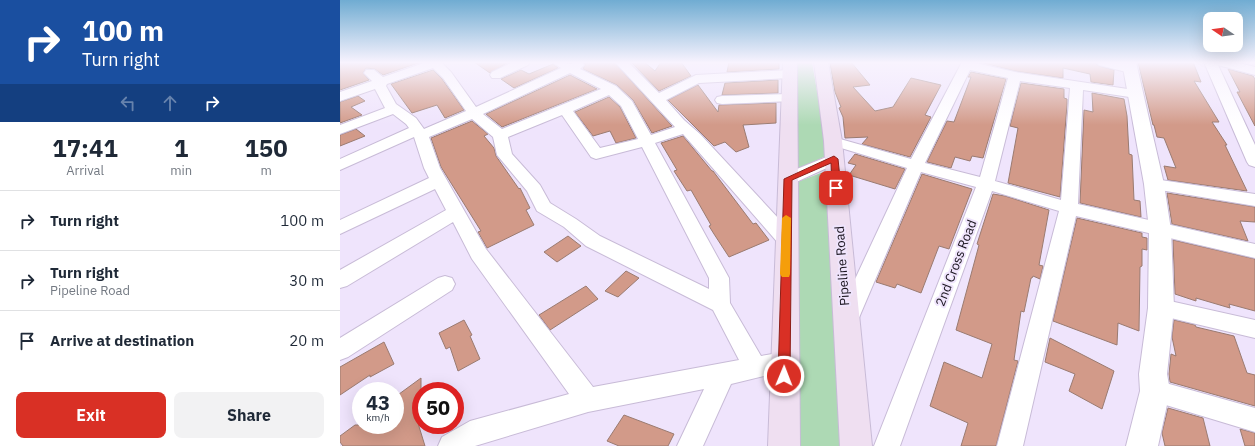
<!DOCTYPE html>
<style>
:root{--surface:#fff;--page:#f2f2f3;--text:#1f2937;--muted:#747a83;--line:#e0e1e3;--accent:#d93025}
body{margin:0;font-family:"IBM Plex Sans",sans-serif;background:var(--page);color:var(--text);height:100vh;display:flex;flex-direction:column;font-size:15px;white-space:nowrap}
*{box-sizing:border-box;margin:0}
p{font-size:13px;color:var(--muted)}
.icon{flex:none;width:22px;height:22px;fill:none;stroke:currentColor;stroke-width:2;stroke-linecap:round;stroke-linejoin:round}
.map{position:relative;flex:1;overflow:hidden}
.panel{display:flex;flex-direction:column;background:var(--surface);width:340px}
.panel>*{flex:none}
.guide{background:#1a4fa0;color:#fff;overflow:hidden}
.needle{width:26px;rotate:283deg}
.tools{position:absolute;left:863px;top:12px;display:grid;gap:8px}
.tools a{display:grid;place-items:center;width:40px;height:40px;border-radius:8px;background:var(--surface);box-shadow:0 4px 16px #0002;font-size:20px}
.speed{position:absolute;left:12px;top:382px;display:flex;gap:8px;font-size:20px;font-weight:700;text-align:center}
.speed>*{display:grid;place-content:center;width:52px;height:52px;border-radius:50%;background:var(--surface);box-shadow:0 4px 16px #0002;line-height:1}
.speed small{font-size:10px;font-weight:400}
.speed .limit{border:6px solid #d22;background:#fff;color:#111}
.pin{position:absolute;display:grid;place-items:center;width:34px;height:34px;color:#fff;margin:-17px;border-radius:8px;box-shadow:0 2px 6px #0006}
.me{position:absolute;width:44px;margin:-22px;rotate:1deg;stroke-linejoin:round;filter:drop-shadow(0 0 3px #0008)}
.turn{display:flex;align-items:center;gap:14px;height:84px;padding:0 16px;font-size:18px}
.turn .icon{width:52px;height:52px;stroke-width:2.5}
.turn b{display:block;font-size:28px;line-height:34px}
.lanes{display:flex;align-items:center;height:38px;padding:0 16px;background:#0003;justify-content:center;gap:20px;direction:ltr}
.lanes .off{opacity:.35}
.eta{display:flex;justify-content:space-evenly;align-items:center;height:68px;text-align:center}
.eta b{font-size:24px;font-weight:800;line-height:28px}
.primary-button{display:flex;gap:8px;margin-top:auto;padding:8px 16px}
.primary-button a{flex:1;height:46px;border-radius:8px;background:var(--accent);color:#fff;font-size:16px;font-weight:800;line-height:46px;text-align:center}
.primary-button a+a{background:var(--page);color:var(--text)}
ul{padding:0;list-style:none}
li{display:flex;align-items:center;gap:12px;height:60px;padding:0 16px;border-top:1px solid var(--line)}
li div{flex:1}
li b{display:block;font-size:15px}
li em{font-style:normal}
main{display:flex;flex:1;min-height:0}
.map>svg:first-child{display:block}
</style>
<main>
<section class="panel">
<div class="guide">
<div class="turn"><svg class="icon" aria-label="right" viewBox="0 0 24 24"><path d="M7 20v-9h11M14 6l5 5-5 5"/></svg><div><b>100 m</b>Turn right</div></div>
<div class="lanes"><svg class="icon off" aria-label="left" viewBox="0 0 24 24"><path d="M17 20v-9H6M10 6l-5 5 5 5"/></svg><svg class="icon off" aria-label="ahead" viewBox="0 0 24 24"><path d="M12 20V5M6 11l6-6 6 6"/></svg><svg class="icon" aria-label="right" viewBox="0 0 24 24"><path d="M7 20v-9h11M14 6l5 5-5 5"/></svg></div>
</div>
<div class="eta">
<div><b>17:41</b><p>Arrival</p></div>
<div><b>1</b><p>min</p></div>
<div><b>150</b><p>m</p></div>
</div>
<ul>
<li><svg class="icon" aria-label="right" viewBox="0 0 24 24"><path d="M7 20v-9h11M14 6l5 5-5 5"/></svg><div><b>Turn right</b></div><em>100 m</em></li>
<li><svg class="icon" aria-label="right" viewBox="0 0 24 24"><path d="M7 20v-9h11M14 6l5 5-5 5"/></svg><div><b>Turn right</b><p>Pipeline Road</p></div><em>30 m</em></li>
<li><svg class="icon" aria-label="arrive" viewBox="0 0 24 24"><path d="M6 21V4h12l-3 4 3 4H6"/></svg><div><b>Arrive at destination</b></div><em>20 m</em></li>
</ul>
<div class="primary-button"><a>Exit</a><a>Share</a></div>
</section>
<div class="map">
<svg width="915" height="446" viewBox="0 0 915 446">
<rect width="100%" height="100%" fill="#efe4fc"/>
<path fill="#add9b4" d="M453,62h19l16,93 -32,15z
M486,171l19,275h-47l-1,-264z"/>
<path fill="#d29a89" stroke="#9a7b71" d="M0,62h81l-38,13 -8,-6 -9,-1 -3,5 6,7 -29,10z
M134,62h32l1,1 -17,10z
M244,62h30l58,64 -20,7 -19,-33 -16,-15 -34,-16 2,-4z
M291,62h13l11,9 6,-9h20l10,14 -32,15z
M389,62h50v7l-52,3z
M511,62l19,23 -17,2 22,24 18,-4 18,-29 30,7 -16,30 6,2 -21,40 -48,-13 6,-7 -23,1 -2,-21 -4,-9 2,-1 -6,-15 -5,-29z
M640,62h114l5,4 15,4 -1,15 -22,-3 -1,-8 -27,-6v10l-48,-7z
M798,62h55l8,20 -7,-1 25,41h-7l15,23h-2l22,46 -79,-11 -4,-14 12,2 -12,-30 -7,-1 -3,-12h-1z
M213,64l5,4 -44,20 -13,-9 20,-9 8,4z
M888,69l25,7 2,3v47l-18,-34h3z
M93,70l9,9 22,31 -19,8 -8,-13 -25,8 -21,-29z
M631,72l35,7 -23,79 -11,-2 -2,5 -15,-4 -4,11 -24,-6 20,-41 7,1 17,-45h-3z
M230,75l27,14 -95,38 -16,-13z
M438,80v13l-56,2 3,-12z
M681,83l43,6v9l3,1v5l-7,93 -52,-14 10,-55 -8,-2z
M358,85l20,27 1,-7 57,-2v20l-33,2 6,22 -13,5 -11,-10 -11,4 -46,-46z
M752,93l32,6 3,17 2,38 3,1 2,45 6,1 1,16 -61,-14 4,-93 9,2z
M18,96l7,5 -14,6 11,8 -22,8v-21z
M269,97l11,10 16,31 -20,5 -6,-12 -17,5 -18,-24z
M132,121l16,13 -4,2 10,12 2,8 23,33 1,-1 10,20 -4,2 8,15 -47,23 -9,-16 3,-1 -40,-64 -10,-29z
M16,129l9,7 -25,10v-11z
M343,136l29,35h1l40,53 3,-1 13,17 -40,17 -15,-23 -5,-8 2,-1 -20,-35 -4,1 -13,-20 3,-1 -16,-27z
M515,154l50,15 -10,20 -46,-14 7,-10 -8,-2z
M582,174l50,15 -23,60 -10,-3 -18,47 -24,-9 -2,4 -19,-6z
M827,193l88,14v15l-15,-1 8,20 -76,-17z
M653,194l12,2 44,14 -10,55 4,1 -3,13 -7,-3 -1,2h-1l-7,34 -3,-1 -7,49 4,1 -22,85h-35l7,-23 -38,-17 14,-44 38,16 10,-34 -36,-14 23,-85 -2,-1z
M737,218l65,15v4l5,1v12l-5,-1v17l-2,1 -1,64 -21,-8 -1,22 -64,-24z
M228,236l13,10 -24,16 -13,-10z
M833,240l82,19v52l-26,-7 1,4 -34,-10v3l-21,-7z
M286,271l13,7 -21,19 -13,-6z
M246,286l12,13 -48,31 -11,-15z
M124,320l8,15 -2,1 10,23 -22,12 -8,-24 -4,2 -7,-16z
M834,320l21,5 1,2 38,9 13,37 8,2v31l-85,-24 -1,-8 2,-20 5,2 -4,-19z
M710,338l64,33 -12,38 -33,-18 6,-17 -30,-12z
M44,342l10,22 -24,13v-2l-30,20v-28z
M81,378v23l-8,6 12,39h-82l-3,-4v-6l15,-11h40v-28z
M828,408l35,10 7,28h-45l-3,-13z
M284,415l50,19 -6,12h-49l-12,-5z
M900,429l15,4v13h-10z"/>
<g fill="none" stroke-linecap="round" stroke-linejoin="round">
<g stroke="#c8bbd7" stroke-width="2">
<path id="minor" d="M87,62h14l10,10 25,35 85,-39 -9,-6 19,2 11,-2 2,3 -4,4 36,17 16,15 19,34 24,-8 -60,-65h13l31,31 37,-18 93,-5 4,1 2,3 -2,3 -4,1 -90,5 -33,17 18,20 16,14 93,100 2,5 -2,5 -7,2 -7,-2 -96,-110 -28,9 74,135 1,25 31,53 23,-4 8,3 4,7 -4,7 -61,15 -28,62h-26l27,-57 -116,23 -113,34h-37l4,-9 28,-16 99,-27 -97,-135 -19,-37 -106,64 -7,2v-18l106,-60 -11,-21 -95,45v-14l89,-42 -5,-10 -10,-31 -74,33v-11l69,-31 -3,-4 -13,-10 -53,20v-9l45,-17 -10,-19 -35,12v-9l32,-11 -8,-8 2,-3h8l9,7zM93,68l10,10 23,33 -42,18 -8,-11 -20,-14 -10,-18 1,-2zM230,73l31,16 -99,40 -19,-15zM269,95l12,11 17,33 -38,9 -27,-37zM222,115l29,42 5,2 46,-12 67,131v11l-109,-53 -24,-17 -26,-16 -10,-18 -28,-31 -4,-17zM132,119l21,18 4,18 30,36 10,20 27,16 22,19 127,64 26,50 -146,27 -107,-138 -46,-81 -11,-31z
M173,62h17l-2,3 -28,13h-8l-2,-3 2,-3z
M622,62h9l44,10 126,19 2,3 -2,3 -5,1 -53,-8 -5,114 177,40v14l-179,-42 -53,230h-26l62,-235 -67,-20 -92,255h-26l102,-259 -55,-15 -63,148 -3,6 -8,3 -8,-3 -3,-6 71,-152 -79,-24 -2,-3 2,-3 5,-1 78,22zM630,70l38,8 -28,99 -55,-14zM680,81l50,7 -9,112 -66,-19z
M757,62h22l15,4 2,3 -2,3 -4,1 -31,-8z
M864,62h31l20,5v8l-37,-10 37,80v22l-6,-2 -2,-3z
M449,94l5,1 2,3 -2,3 -72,3 -5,-1 -2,-3 2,-3 5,-1z
M494,154l6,2 2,3 -2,3 -46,21 -6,1 -6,-1 -2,-4 2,-4z
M814,179l101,15v12l-107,-18 -2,-4 2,-4z
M105,276l7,2 3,6 -3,6 -104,67 -8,3v-22l98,-60z
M821,299l94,21v18l-101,-24 -4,-6 4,-6z
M815,380l100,28v24l-109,-33 -3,-8 3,-8z"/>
</g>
<g stroke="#c8bbd7" stroke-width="2">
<path id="tertiary" d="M782,62h14l28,122 7,46 3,78 -7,66 3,17 -12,55h-32l14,-55 -1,-17 9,-66 1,-78 -5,-46z"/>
</g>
<g stroke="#c8bbd7" stroke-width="2">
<path id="secondary" d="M443,62h14l3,384h-32z
M474,62h14l14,79 30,305h-32l-16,-305z"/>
</g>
<use href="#minor" fill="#fff" fill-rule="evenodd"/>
<use href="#tertiary" fill="#fff" fill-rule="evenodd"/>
<use href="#secondary" fill="#efdff1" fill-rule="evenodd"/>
</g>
<linearGradient id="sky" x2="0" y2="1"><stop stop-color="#70acd2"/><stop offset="0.5" stop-color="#f8f3fe"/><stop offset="1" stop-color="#f8f3fe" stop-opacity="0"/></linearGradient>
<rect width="915" height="125" fill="url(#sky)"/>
<path fill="#d93025" stroke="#8d1f18" d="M494,156l4,3 3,29 -2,2h-5l-2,-2 -1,-25 -39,17 -2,196 -2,4 -4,1 -4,-1 -2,-4 6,-197z"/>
<path fill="#f59e0b" d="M446,215l5,3 -1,56 -1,3h-7l-2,-3 2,-56z"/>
<g text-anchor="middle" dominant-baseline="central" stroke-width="4" stroke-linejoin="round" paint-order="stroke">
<g font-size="13" fill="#18131d" stroke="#efe4fc">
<text transform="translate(616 263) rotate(-69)">2nd Cross Road</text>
<text transform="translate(502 266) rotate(-94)">Pipeline Road</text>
</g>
</g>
</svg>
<div class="tools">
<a><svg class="needle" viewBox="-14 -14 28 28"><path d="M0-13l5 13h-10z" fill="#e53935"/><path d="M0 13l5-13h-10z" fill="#747a83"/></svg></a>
</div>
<div class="speed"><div>43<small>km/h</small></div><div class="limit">50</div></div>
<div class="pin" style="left:496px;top:188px;background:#d93025"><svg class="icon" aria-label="arrive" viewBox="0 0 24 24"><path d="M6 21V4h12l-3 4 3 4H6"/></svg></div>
<svg class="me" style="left:444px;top:376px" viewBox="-20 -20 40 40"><circle r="17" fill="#d93025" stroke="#fff" stroke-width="3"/><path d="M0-11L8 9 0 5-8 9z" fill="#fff"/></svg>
</div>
</main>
